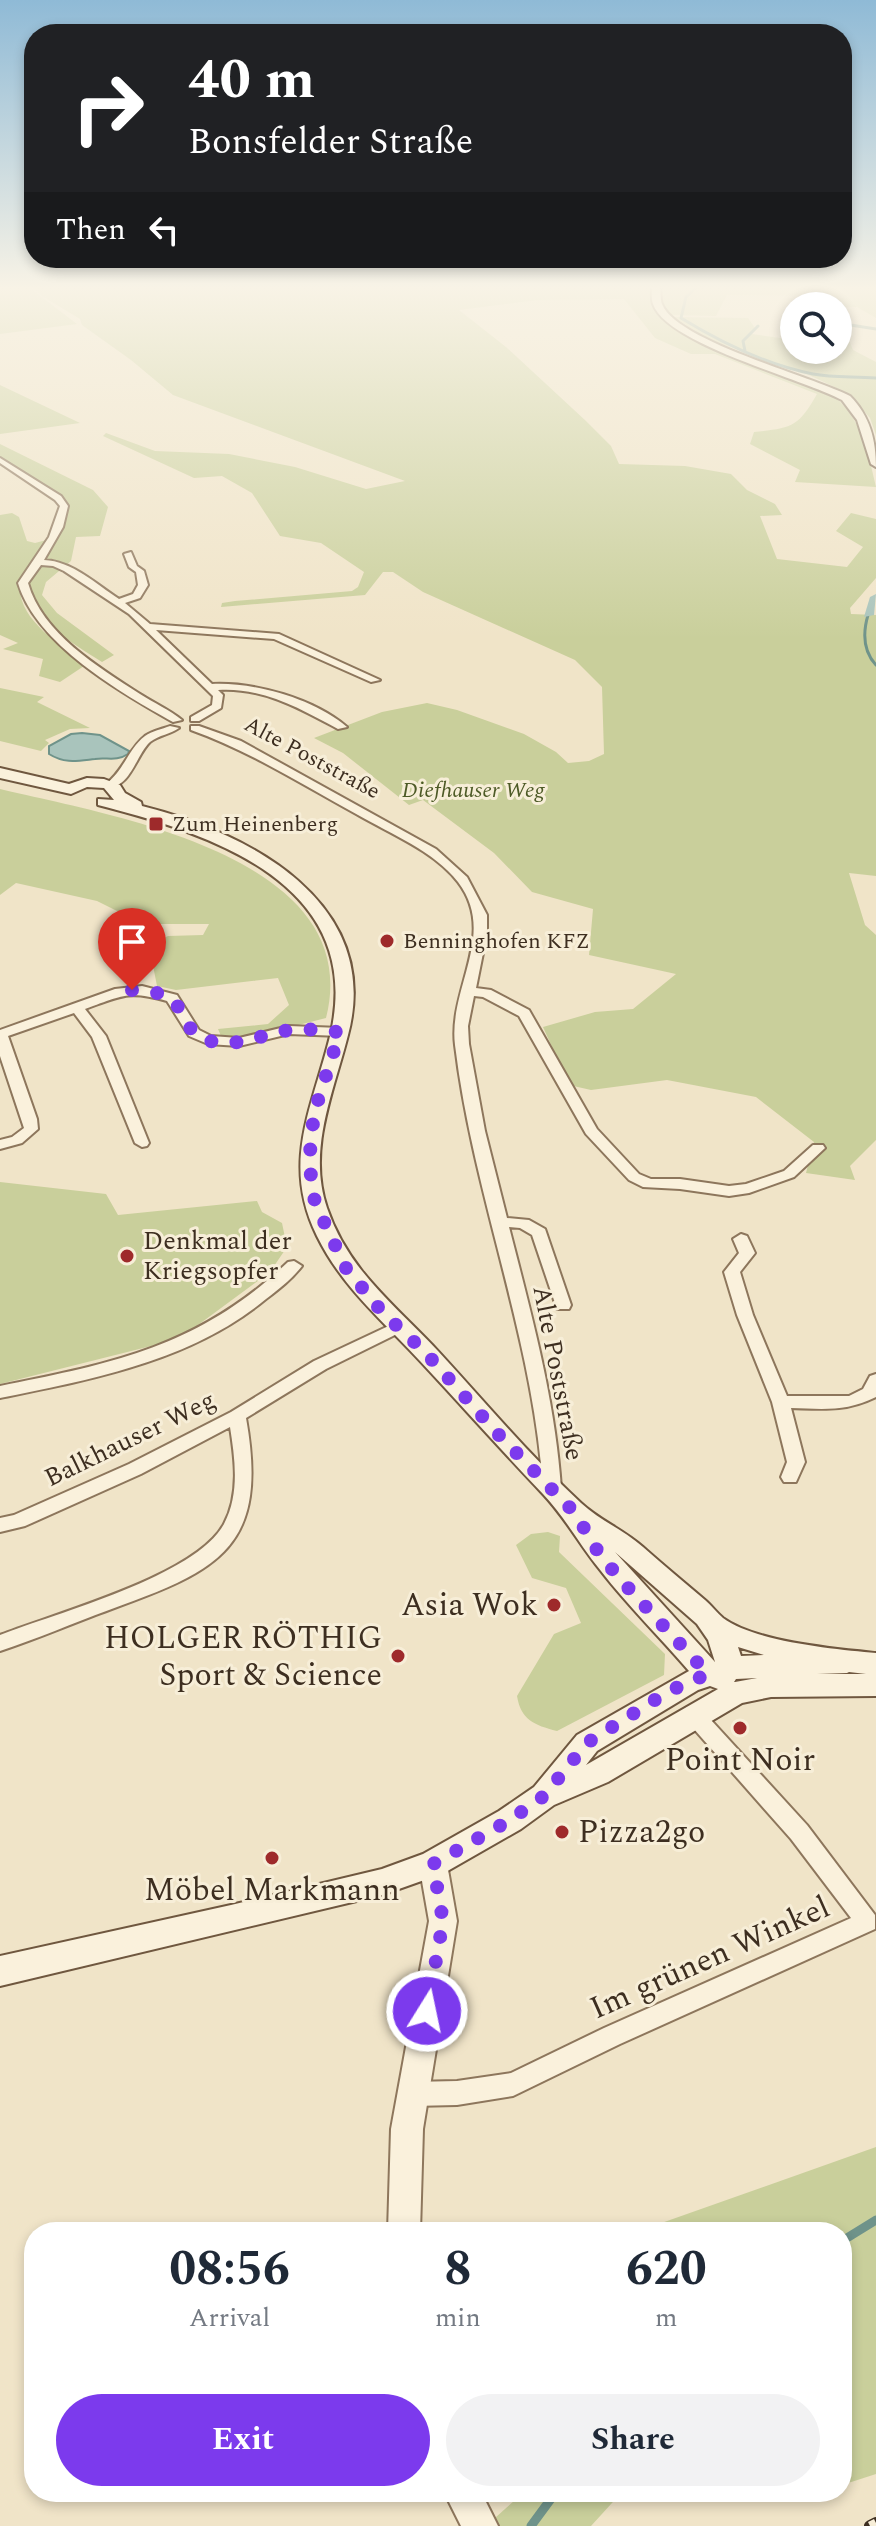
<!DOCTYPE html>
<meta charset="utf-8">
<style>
:root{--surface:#fff;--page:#f2f2f3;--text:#1f2937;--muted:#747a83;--accent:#7c3aed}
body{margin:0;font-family:Spectral,serif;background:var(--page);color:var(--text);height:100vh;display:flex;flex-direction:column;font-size:30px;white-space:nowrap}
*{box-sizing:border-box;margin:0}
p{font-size:26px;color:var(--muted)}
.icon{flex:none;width:44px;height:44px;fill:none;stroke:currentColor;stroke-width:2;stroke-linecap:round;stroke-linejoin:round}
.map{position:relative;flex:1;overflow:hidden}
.panel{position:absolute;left:24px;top:2222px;width:828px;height:280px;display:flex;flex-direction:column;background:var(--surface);border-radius:32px;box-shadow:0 4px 12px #0003}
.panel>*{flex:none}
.banner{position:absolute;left:24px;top:24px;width:828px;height:244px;border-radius:32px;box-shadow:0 4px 12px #0003;background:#202124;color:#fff;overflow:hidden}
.fabs{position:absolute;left:780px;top:292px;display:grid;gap:16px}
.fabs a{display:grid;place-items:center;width:72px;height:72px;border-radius:50%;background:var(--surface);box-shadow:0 4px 12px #0003;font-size:40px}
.pin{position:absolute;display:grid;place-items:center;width:68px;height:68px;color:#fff;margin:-82px -34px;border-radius:50% 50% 50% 0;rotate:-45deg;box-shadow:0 0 8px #0007}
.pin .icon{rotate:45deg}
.me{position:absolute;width:88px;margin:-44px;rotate:10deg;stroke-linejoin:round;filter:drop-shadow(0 0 6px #0008)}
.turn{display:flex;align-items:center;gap:28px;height:168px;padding:0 32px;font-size:36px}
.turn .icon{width:104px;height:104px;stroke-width:2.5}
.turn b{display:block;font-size:56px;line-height:68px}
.then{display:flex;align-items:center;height:76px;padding:0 32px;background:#0003;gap:16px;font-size:30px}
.eta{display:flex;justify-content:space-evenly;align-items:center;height:136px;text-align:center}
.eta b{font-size:48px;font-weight:700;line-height:56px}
.primary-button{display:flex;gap:16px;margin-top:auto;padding:16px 32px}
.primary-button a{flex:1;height:92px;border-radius:48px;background:var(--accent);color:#fff;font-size:32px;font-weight:700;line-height:92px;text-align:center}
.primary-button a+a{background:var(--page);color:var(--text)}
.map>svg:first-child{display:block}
</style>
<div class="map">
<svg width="876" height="2526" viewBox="0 0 876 2526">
<rect width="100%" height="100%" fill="#f0e4c8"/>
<path fill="#c9cf9b" d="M0,285h26l51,39 -77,10z
M32,285h620c-21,50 140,92 174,105 34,23 41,58 50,97l-81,-5 5,-12 -50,-26 4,-12c37,-4 44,-4 63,-38l-102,-40h-24l-36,-16 -31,-39 -86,1 -79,10 47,37 80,74 25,25 8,18 66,2 46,8 16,16 28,14 7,11 -22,1 17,43 70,8 16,-20 -27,-16 15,-18 25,6v59l-26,30 1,6 25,1v261l-27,-3 16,52 11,10v205l-26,26 5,14 -49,-7 8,-31 -58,-45 -89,-17 -76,10 -22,-5 -26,-58 52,-15 38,-3 43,-35 -87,-19 4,-46 -61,-17 -38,-39 -71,-53 -14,5 -66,-52 -29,-15 68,-26 45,-9 30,7 67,24 32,18 12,11 21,-2 15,-7 -2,-67 -27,-27 -152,-68 -30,-20h-10l-18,23 -144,12 1,-4 13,-2 117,-10 6,-4 6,-15 -43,-29 -41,-7 -28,-43 -30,-17 -28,2 -91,-42 3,-3 49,18 74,3 66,13 71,22 39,-8 -232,-86 -42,-35 -49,-35 -2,-6 -38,-23z
M665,285h211v33l-19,-11h-19l-5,-11 -106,-1 -11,21 -46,-1c-6,-9 -11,-19 -5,-30z
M674,317l74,1 7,10 -3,6 42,6v10h44v-10h11l4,10 23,12v73l-6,-17 -21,-24 -42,-20 -100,-35z
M0,385l80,38 -80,11z
M0,444l93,46 15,17 -8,29 -24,1 -5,24 -25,21 -4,13 15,18 57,42 -12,7c-28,-18 -72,-42 -73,-78h-9c-3,36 41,61 67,80l-27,18 -21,-6 4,-17 -40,-10 15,-6 -18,-8v-120l12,-2 7,4 8,24 8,2 23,-6 10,-30 -7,-9 -61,-40z
M0,688l44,9 -7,5 53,26 -20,1 -25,11 4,3 -8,8 -41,-10z
M0,789c109,26 367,67 326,229l-71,18h-34l-3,-7 50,-5 21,-19 -11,-27 -102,12 -19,-4 -8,-41 19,-9 35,-1 6,-11h-48l-40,-11 -24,-12 -81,-18 -16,12z
M0,1182l106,12 12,21 139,-14 5,11 20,11 5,24 -17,25 -91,67 -179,45z
M548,1532l12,4 -1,16 106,102 -1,21 -107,56c-23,-6 -36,-11 -40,-35l37,-62 27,-11 -15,-35 -34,-10 -16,-33 15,-11z
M876,2147v327l-34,11v-253h-206z
M524,2492h98l-31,34h-105z"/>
<path fill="#a9c4bc" stroke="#6f938a" stroke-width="2" d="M82,733l18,2 29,16 -1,3c-12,8 -21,3 -33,5 -18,2 -30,5 -46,-5v-8l22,-12z"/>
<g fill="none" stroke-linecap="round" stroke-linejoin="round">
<path stroke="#6f938a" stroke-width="3" d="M699,285l-13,12 -5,21c41,25 85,47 132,56 21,4 42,2 63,4
M786,323l8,-1
M838,323l38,6
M745,351l-2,-10 15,-15
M868,615c-5,17 -5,36 8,50"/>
<path stroke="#6f938a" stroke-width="9" d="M842,2241l34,-21
M531,2526l25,-34"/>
<path fill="#a9c4bc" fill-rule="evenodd" d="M876,594l-2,21 -10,2 6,-20z"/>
<g stroke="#8d765c" stroke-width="4">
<path id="minor" d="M0,458l61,38 7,10 -5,21 -19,33c28,1 52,24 75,39l14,-5 5,-9 -2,-13 -7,-5 -5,-13 7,-2 6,14 7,5 4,14 -8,13 -15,5 25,21 129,10 101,46 -9,2 -97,-43 -118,-9 56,54c44,-2 102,15 135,43l-9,2c-37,-20 -75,-42 -120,-39l5,5 -2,13 -22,13h-8v-4l21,-12 1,-9 -84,-82 -65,-43 -11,-5 -12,-1 -13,18c14,50 70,84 112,111 14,9 30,16 42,26l-9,2c-52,-29 -137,-78 -155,-139l31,-46 11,-31 -5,-6 -55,-37z
M170,726l9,2c-8,6 -20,7 -29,14 -14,13 -20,47 -43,45v-4c17,-13 22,-35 38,-47 7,-5 17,-7 25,-10z
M191,726h8l42,15 195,108 31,28 20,38v18l-11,55 15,2 38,20 68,119 42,45 12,5h29l49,7 17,-2 38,-13 29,-26h10l2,3 -31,29 -45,16 -20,3 -49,-7 -37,-2 -14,-7 -43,-46 -67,-118 -36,-19 -9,-1 -6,30 1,18 16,87 22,87 22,2 16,9 26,76 -2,4h-12l-25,-74 -12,-7 -11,-1c22,86 46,172 52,261l-3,5h-12l-3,-5c-10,-152 -70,-293 -88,-443 -7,-57 43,-111 3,-163 -24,-31 -67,-48 -100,-67 -55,-30 -108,-64 -167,-85z
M142,986l35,9 22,35 12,6 28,2 50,-12 51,2 7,4 -7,4 -51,-2 -50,12 -31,-2 -19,-8 -22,-35c-39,-11 -46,-5 -82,8l21,27 43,107 -2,3 -5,1 -7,-4 -43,-106 -18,-24 -66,23 29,83 1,10 -16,14 -22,6v-9l12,-3 12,-9 -24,-72v-26l115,-41z
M741,1234l6,2 8,17 -15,19 13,43 34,81h62l14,-7 7,-13 6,-2v23c-30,15 -53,12 -85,11l14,54 -9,20h-12l-3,-5 6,-15 -15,-60 -35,-87 -13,-43 15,-19 -6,-14z
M294,1261l8,5c-10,13 -23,23 -36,33 -75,62 -173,80 -266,99v-12c115,-23 200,-40 288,-124z
M397,1322l6,1 2,4 -2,4 -77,38 -80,49c23,129 -26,152 -137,192 -36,13 -72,29 -109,41v-16c56,-22 196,-59 224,-111 16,-30 11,-65 6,-97l-89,47 -116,52 -25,6v-14l14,-3 115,-51 102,-52 83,-51z
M693,1706l7,2 107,117 68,90v14l-255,115 -107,52 -56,9 -45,1 -9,-4 -3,-8 3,-8 9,-4 45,-1 54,-8 93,-45 247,-110 -60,-79 -105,-119 -3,-6 3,-6z"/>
</g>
<g stroke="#8d765c" stroke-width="4">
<path id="tertiary" d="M433,1852l10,4 4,8 10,57 -34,208 -3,103h-32l3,-103 38,-208 -10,-57 4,-8z
M444,2492h37l17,34h-37z"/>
</g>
<g stroke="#6f573f" stroke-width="4">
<path id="secondary" d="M652,285h8c1,6 0,14 2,19 14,37 149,72 188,92 20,20 26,44 26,71l-5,-3 -14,-44 -15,-20c-39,-21 -176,-56 -189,-96 -2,-5 -1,-13 -1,-19z
M0,768l69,16 18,-6 17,1 16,6 5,8 16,9 1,4c108,27 241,97 206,229 -14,56 -41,114 -21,173 21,62 68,97 111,143 47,51 92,105 143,152 18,17 43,27 62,44 20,18 41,35 62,53 6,5 12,13 18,18 33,24 112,31 153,35v43l-105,1 -29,6 -134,79 -54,23 -33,24 -77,44 -62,22 -382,91v-30l231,-51 151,-36 41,-15 76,-43 35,-24 43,-52 112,-64c-29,-34 -61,-65 -88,-100 -21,-25 -35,-53 -58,-77 -42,-44 -82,-89 -123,-133 -38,-41 -78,-74 -103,-125 -37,-75 -3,-131 14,-204 33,-149 -120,-198 -233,-227v-6l16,1 -10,-12 -17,-1 -16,7 -71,-16zM615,1552l82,72 11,16 7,22zM738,1647l26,8 -23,1zM849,1672l17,2h-49l30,-1zM757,1678l-22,4h-1l2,-3zM710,1686l8,3 -132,76 11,-14 101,-61z"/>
</g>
<use href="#minor" fill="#faf1dc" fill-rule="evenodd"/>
<use href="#tertiary" fill="#faf1dc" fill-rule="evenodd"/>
<use href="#secondary" fill="#faf1dc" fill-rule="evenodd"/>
<g stroke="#3d2e20" stroke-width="12">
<path id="rail" d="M870,2526l6,-3"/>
</g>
<use href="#rail" stroke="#f7eed8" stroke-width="9" stroke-dasharray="28" stroke-linecap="butt"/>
</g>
<linearGradient id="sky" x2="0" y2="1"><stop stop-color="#8fbad6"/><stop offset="0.45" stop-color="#f8f3e6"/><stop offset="1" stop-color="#f8f3e6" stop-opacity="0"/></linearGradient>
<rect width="876" height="639" fill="url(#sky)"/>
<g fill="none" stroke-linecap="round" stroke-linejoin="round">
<path stroke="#7c3aed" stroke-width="14" stroke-dasharray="0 25.2" d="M132,990c66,1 39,40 78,51 28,7 52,-7 80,-11 16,-2 33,1 50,2l-26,81 -5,49 6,41 31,65 37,45 42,39 73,82 78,80 18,32 25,32 89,96 -39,17 -82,52 -43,53 -34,24 -77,44 10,57 -16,90"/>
</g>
<g fill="#9e2a2b" stroke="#f7eed8" stroke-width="3">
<rect x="148" y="816" width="16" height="16" rx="4"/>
<circle cx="387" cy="941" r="8"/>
<circle cx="127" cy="1256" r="8"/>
<circle cx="554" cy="1605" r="8"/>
<circle cx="398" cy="1656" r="8"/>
<circle cx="740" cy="1728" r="8"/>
<circle cx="562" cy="1832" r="8"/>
<circle cx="272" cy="1858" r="8"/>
</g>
<g text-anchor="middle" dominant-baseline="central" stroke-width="6" stroke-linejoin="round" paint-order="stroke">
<g font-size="22" fill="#3d2e20" stroke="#f7eed8">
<text transform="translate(312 758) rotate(28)">Alte Poststraße</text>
</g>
<g font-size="22" font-style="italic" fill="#4d5a26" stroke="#f7eed8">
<text x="473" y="790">Diefhauser Weg</text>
</g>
<g font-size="22" fill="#3d2e20" stroke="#f7eed8" text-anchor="start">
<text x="172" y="824">Zum Heinenberg</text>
<text x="403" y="941">Benninghofen KFZ</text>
</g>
<g font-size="26" fill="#3d2e20" stroke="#f7eed8" text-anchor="start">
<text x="143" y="1241">Denkmal der<tspan x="143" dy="30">Kriegsopfer</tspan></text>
</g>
<g font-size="26" fill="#3d2e20" stroke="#f7eed8">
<text transform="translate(558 1373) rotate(79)">Alte Poststraße</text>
<text transform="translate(130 1439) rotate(-26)">Balkhauser Weg</text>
</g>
<g font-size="32" fill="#3d2e20" stroke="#f7eed8" text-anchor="end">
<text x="538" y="1605">Asia Wok</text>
<text x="382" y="1638">HOLGER RÖTHIG<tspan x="382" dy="37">Sport &amp; Science</tspan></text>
<text x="740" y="1760" text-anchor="middle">Point Noir</text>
<text x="578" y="1832" text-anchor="start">Pizza2go</text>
<text x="272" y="1890" text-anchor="middle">Möbel Markmann</text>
</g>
<g font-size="32" fill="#3d2e20" stroke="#f7eed8">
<text transform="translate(710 1958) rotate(-24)">Im grünen Winkel</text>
</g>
</g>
</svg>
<div class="fabs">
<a><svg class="icon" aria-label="search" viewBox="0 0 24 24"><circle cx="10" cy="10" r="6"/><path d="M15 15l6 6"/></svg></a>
</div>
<div class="pin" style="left:132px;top:990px;background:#d93025"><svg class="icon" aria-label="arrive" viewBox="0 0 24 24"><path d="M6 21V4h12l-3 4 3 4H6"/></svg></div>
<svg class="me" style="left:427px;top:2011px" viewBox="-20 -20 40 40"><circle r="17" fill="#7c3aed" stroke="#fff" stroke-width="3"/><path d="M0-11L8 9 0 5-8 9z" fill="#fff"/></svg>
<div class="banner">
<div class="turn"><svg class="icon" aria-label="right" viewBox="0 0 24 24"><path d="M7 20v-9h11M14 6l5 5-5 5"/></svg><div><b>40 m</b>Bonsfelder Straße</div></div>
<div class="then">Then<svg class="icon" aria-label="left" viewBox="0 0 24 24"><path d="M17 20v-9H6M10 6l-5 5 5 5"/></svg></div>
</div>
<section class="panel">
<div class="eta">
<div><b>08:56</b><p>Arrival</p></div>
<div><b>8</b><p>min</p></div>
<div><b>620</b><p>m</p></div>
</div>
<div class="primary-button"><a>Exit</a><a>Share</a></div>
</section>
</div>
